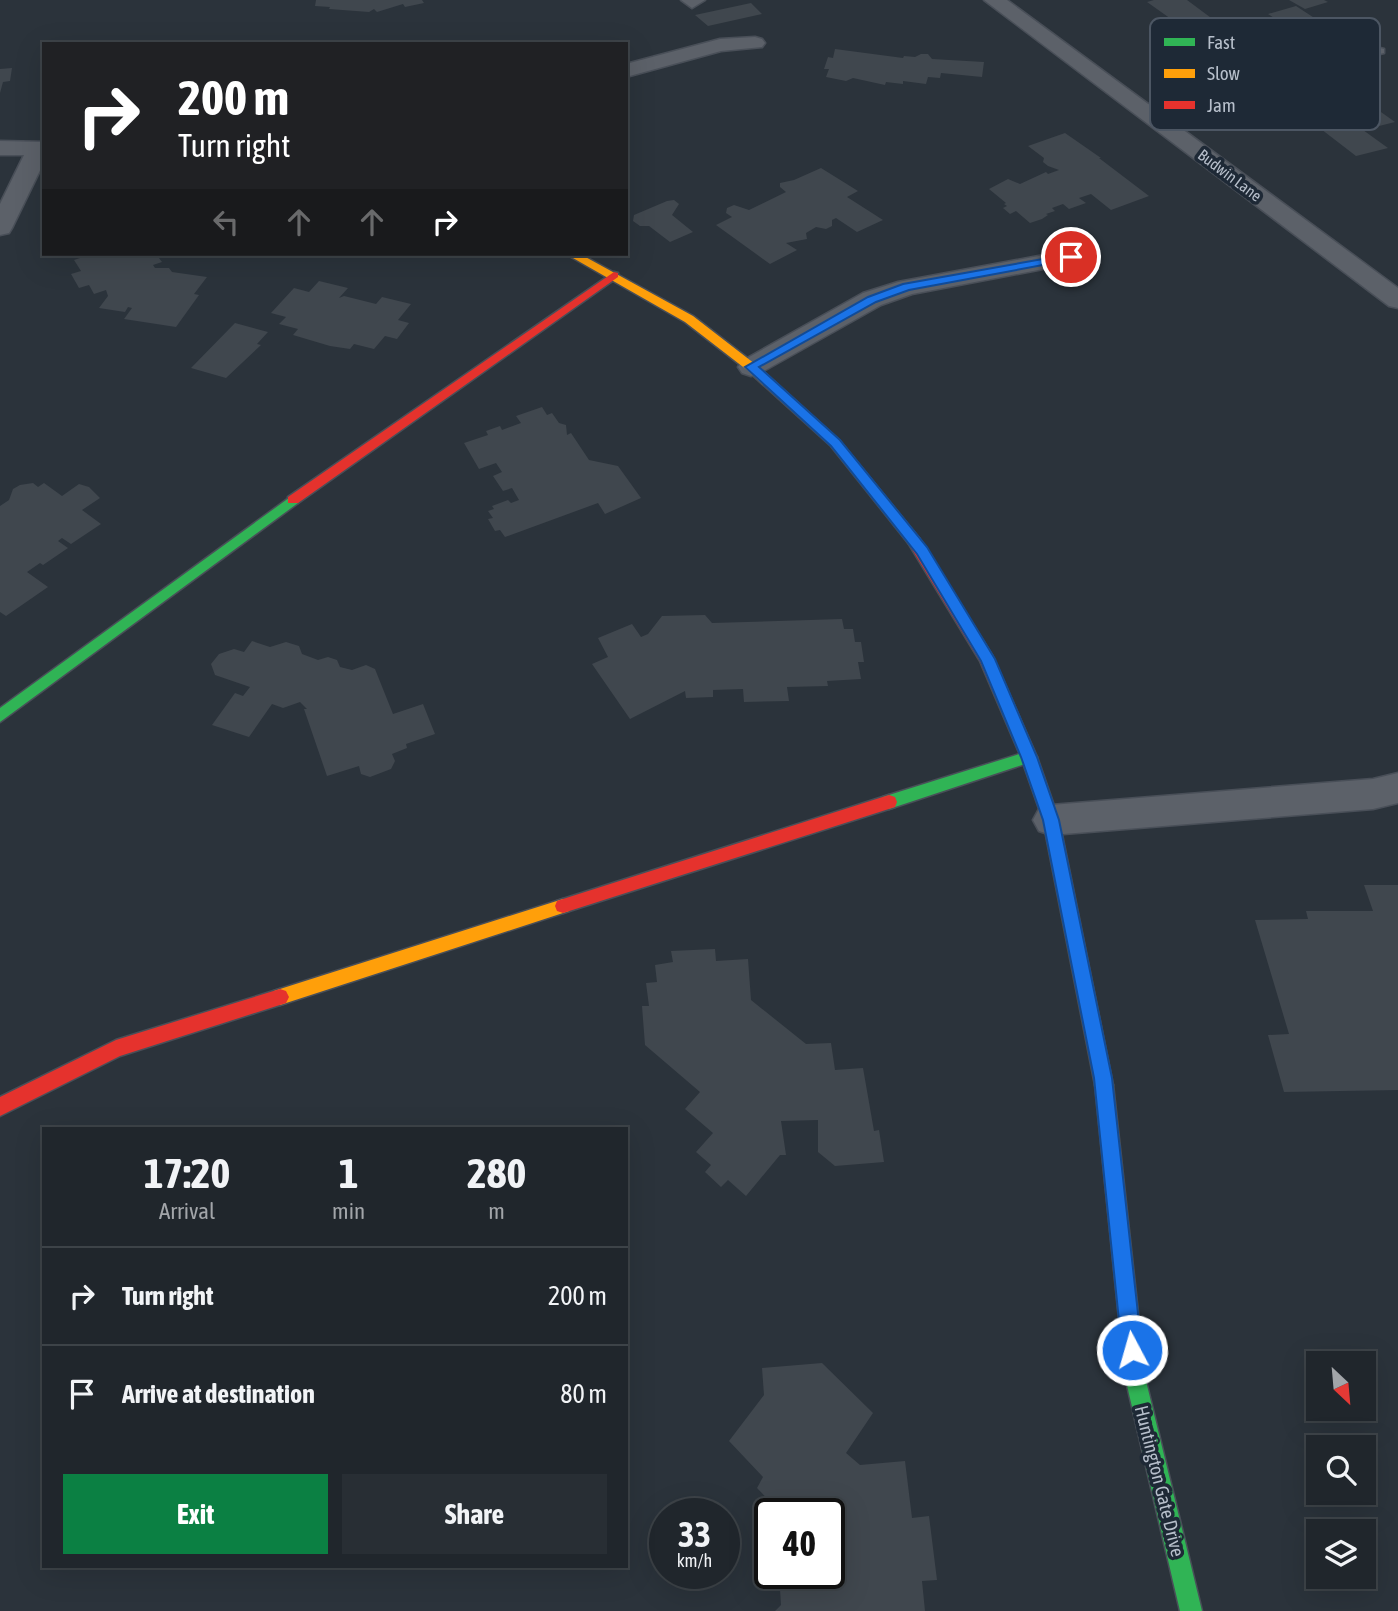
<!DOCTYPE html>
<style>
:root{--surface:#20262c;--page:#282e34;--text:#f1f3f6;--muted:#a2a5a9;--line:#3d4348;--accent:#0b8043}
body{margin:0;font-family:"Asap Condensed",sans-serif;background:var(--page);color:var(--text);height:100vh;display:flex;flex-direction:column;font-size:26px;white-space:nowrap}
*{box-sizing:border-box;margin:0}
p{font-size:23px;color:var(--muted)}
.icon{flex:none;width:38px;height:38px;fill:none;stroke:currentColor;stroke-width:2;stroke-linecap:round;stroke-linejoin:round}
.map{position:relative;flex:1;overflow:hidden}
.panel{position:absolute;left:42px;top:1127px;width:586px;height:441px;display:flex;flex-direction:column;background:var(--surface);border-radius:0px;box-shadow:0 7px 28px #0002,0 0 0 2px var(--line)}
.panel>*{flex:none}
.guide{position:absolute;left:42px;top:42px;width:586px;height:214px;border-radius:0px;box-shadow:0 7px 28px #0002,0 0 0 2px var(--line);background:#202124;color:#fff;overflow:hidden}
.needle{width:46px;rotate:154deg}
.fabs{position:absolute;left:1306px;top:1351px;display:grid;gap:14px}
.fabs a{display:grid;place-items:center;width:70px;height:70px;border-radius:0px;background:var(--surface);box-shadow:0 7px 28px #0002,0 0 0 2px var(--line);font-size:35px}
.speed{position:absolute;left:649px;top:1498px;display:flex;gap:14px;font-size:35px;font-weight:700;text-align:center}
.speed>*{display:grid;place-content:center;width:91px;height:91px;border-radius:50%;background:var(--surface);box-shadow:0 7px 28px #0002,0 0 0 2px var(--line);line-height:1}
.speed small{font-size:18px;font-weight:400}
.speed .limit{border:4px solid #111;border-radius:10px;background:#fff;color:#111}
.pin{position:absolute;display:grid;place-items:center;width:60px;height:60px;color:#fff;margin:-30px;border:4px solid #fff;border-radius:50%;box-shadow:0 2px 7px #0007}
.me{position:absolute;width:77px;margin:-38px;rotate:354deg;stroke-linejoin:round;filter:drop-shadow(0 0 5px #0008)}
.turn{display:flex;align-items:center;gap:24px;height:147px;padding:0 21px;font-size:32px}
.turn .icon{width:91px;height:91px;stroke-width:2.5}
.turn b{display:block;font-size:49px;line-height:60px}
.lanes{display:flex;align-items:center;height:66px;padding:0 21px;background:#0003;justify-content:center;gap:35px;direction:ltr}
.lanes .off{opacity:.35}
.eta{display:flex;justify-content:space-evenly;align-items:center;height:119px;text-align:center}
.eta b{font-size:42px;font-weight:700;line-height:49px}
.cta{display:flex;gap:14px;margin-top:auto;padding:14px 21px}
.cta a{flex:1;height:80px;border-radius:0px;background:var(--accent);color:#fff;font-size:28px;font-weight:700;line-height:80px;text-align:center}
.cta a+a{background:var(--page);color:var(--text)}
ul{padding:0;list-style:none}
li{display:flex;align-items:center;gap:21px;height:98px;padding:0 21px;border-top:2px solid var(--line)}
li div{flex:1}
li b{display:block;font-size:26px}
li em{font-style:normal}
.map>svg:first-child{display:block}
</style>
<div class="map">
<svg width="1398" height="1611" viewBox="0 0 1398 1611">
<rect width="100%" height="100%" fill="#2b333b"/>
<path fill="#40474e" d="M316,0h106l2,3 -19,4 -2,-3 -26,8 -3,-3 -5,3 -40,-3 1,-2 -15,-1z
M1154,0h33l39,29h6l7,12h-6l9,14 -41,1 -13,-25 -41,-29z
M1289,0h35l4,2 -23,7z
M751,3l11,11 -54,12 -13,-11z
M1296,6l26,17 -28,8 -26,-17z
M835,49l68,9 1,-2 11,1 6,-3h7l4,5 52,3 -2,15 -41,-4 -1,5 -12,-1 -2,7 -23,-3v3l-17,-2 -1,3 -32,-7 -7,3 -20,-4 3,-8h-5l4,-12 5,1z
M12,68l-2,13 -7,1 -3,11v-24z
M1350,90l45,32 -32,8 25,18 -32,8 -65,-50z
M1065,133l36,25h-2l50,38 -38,14 -20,-16 -12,4 7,5 -17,6 -6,-5 -11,4 3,3 -9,3 2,1 -6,4 -12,4 -14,-12 -6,3 -7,-6 4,-2 -3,-2 2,-1 -17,-14 19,-10 12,5 26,-12 2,2 11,-4 -11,-4 -5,-4 1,-4 -16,-12z
M821,168l37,23 -11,6 36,23 -26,12 -21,-14 -4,2v6l-6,3 -10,-2 -10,6 1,6 -21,4 11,7 -27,14 -54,-39 16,-8 -6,-4 1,-5 7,-3 15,5 37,-18 -6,-5v-4l14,-3z
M674,200l5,4 -7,11 21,17 -23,10 -21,-16h-9l-7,-5 1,-6 33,-14z
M84,254h72l6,8 -9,3 2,3h14l3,4 35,5 -13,17 5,1 -23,32 -52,-8 8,-11 -4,-1 -3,5 -26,-4 9,-12 -2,-6 -12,4 -5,-9 -10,3 -8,-14 10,-3 -7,-11 12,-4z
M319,281l29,7 -9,10 5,-2 32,8 6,-7 29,7 -13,16 11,3 -12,16 -12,-3 -11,13 -20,-5 -4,5 -20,-3 -37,-11 5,-6 -19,-5 7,-7 -15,-4 23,-25 15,4z
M235,323l33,9 -11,12 4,1 -35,33 -35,-10z
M542,407l5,8 5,-2 7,10 7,2 1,10 4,-2 18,27 29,6 23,32 -36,16 -7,-11 -93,34 -5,-7 -5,1 -7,-12 5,-1 -5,-7 6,-2 -2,-3 16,-6 3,3 8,-3 -7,-12 -9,3 -10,-15 9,-4 -6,-9 -17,6 -15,-26 24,-8 -2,-4 14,-5 2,4 19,-7 -5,-7z
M33,483l5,4 6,-4 18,13 17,-12 10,3 11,11 -18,12 19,14 -30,20 -9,-6 -4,3 10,7 -25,17 -3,-2 -13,9 21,15 -42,29 -6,-4v-106l9,-6 4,-11 7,-4z
M705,615l7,8 130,-4 2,10h9l2,13h6l3,20h-6l3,17 -34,2 1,5 -41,1 2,14 -45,1 -1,-13 -30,1v7l-27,1 -1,-7 -55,28 -38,-55 16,-7 -10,-19 34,-14 9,13 7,-3 14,-18z
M252,641l18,6 16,-5 13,4 3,8 16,6 10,-3 9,3 3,7 12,3 14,-5 9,4 18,45 30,-10 12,30 -29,10 1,4 -15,6 3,7 -4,8 -21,8 -9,-3 -2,-8 -32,10 -23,-67h3l-7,-7 -17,6 -11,-4 -23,33 -37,-12 23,-32 8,3 7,-9 -35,-12 -4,-11 8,-10 15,-5 10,3z
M1364,885h34v205l-114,2 -16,-57 21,-1 -34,-114 53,-1 -2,-8h67z
M715,949l1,12 32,-2 3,41 55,44 25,-1 4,27 28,-2 11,63 5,-1 5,32 -49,4 -17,-14v-32l-37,1 5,34h-6l-34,41 -18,-16 -7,7 -16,-15 6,-7 -15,-13 17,-19 -28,-24 15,-17 -55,-47 -3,-39h7l-3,-23 11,-1 -2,-17 18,-3 -2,-11z
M822,1363l51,50 -27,40 14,12 45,-4 7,57 17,-2 8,64 -15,1 3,30h-150l6,-6 -2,-32h51v-59h-48l-25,-26 6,-11 -34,-36 35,-46 -2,-27z"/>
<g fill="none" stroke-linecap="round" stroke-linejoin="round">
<g stroke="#494f58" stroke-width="3">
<path id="lane" d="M681,0h24l-13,8z
M1380,48l4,1v4l-245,58 -5,-3z"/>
</g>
<g stroke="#494f58" stroke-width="3">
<path id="street" d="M984,0h23l391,288v20l-9,-2z
M755,37l7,2 3,4 -3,4 -41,4 -95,26v-13l94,-25z
M0,141l44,1v20l-32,66 -3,5 -9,2v-31l24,-49h-24z
M1071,250l9,2 3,5 -3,5 -168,32 -31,11 -121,68 -9,3 -9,-3 -4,-6 4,-6 121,-68 35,-11z
M1398,773v30l-25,6 -322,26 -12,-4 -6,-11 6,-11 12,-4 322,-26z"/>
</g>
<g stroke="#494f58" stroke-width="3">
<path id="fast" d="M293,495l7,5 -2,3 -298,219v-14z
M1029,751l5,2 3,4 -3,4 -145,48 -6,-2 -2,-5 2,-5 6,-2z
M1104,1076l6,3 3,6 32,292 57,234h-22l-55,-234 -30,-292 3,-6z"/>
</g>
<g stroke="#494f58" stroke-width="3">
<path id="slow" d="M566,254h14l113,62 62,48 84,76 80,98 2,3 -2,3h-10l-78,-98 -84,-76 -62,-48z
M563,899l6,2 2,5 -2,5 -6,2 -283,92 -6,-2 -3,-6 3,-6 6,-2z"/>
</g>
<g stroke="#494f58" stroke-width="3">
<path id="jam" d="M614,272l4,1v4l-320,226h-10v-6z
M914,536l5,2 73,117 45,102 22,63 54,265 -3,6 -6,3 -6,-3 -3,-6 -52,-265 -22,-63 -41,-96 -73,-120z
M889,795l6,2 2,5 -2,5 -332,106 -6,-2 -2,-5 2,-5 6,-2z
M280,989l6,2 3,6 -3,6 -166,53 -120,60v-19l116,-57z"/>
</g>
<use href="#lane" fill="#5c6169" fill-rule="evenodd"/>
<use href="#street" fill="#5c6169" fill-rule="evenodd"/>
<use href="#fast" fill="#30b455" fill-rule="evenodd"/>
<use href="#slow" fill="#ff9f0a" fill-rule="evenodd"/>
<use href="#jam" fill="#e5322d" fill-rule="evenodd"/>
</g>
<path fill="#1a73e8" stroke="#114b97" stroke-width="2" d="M1071,254l4,1v4l-166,31 -33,12 -117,65 81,73 87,107 68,112 42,98 22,63 53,258 30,272 -3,7 -7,3 -7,-3 -3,-7 -28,-272 -51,-258 -22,-63 -40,-96 -64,-107 -86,-108 -86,-79 123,-70 35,-13z"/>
<g text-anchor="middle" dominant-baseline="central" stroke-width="7" stroke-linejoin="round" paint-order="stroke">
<g font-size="16" fill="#b7bfcb" stroke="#1e2936">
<text transform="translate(1230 175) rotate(37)">Budwin Lane</text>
</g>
<g font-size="19" fill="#b7bfcb" stroke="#1e2936">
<text transform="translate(1160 1481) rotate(76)">Huntington Gate Drive</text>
</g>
</g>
<rect x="1150" y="18" width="230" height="112" rx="10" fill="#1e2936" stroke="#4c5663" stroke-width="2"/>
<rect x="1164" y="38" width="31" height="8" fill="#30b455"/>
<rect x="1164" y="69" width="31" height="9" fill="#ff9f0a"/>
<rect x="1164" y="101" width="31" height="8" fill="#e5322d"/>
<g font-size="19" fill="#b7bfcb">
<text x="1207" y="49">Fast</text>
<text x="1207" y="80">Slow</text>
<text x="1207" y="112">Jam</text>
</g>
</svg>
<div class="fabs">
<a><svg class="needle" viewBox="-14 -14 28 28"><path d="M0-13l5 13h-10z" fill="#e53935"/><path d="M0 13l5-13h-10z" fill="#a2a5a9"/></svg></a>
<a><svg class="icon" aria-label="search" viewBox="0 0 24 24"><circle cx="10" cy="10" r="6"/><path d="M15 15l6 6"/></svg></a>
<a><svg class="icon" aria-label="layers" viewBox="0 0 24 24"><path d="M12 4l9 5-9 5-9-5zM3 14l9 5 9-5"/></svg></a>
</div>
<div class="speed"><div>33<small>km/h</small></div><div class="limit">40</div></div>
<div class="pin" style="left:1071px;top:257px;background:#d93025"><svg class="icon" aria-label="arrive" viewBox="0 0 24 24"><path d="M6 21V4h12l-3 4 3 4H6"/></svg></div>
<svg class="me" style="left:1132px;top:1350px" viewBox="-20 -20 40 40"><circle r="17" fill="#1a73e8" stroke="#fff" stroke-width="3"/><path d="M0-11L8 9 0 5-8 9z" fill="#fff"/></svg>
<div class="guide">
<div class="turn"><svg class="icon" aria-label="right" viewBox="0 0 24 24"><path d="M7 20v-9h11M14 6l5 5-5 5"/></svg><div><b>200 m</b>Turn right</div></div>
<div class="lanes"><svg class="icon off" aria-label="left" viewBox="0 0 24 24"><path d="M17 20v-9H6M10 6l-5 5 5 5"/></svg><svg class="icon off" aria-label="ahead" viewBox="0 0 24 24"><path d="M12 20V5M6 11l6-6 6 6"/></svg><svg class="icon off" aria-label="ahead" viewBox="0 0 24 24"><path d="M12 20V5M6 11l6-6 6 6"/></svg><svg class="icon" aria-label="right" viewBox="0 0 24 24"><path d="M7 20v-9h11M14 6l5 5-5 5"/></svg></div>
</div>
<section class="panel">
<div class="eta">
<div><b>17:20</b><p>Arrival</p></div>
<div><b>1</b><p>min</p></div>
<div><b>280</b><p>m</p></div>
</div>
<ul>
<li><svg class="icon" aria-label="right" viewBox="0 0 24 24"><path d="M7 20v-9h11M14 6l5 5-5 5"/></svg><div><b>Turn right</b></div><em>200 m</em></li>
<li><svg class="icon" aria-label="arrive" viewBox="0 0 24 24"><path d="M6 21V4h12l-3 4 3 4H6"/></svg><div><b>Arrive at destination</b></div><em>80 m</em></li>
</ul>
<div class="cta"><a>Exit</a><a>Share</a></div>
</section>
</div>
